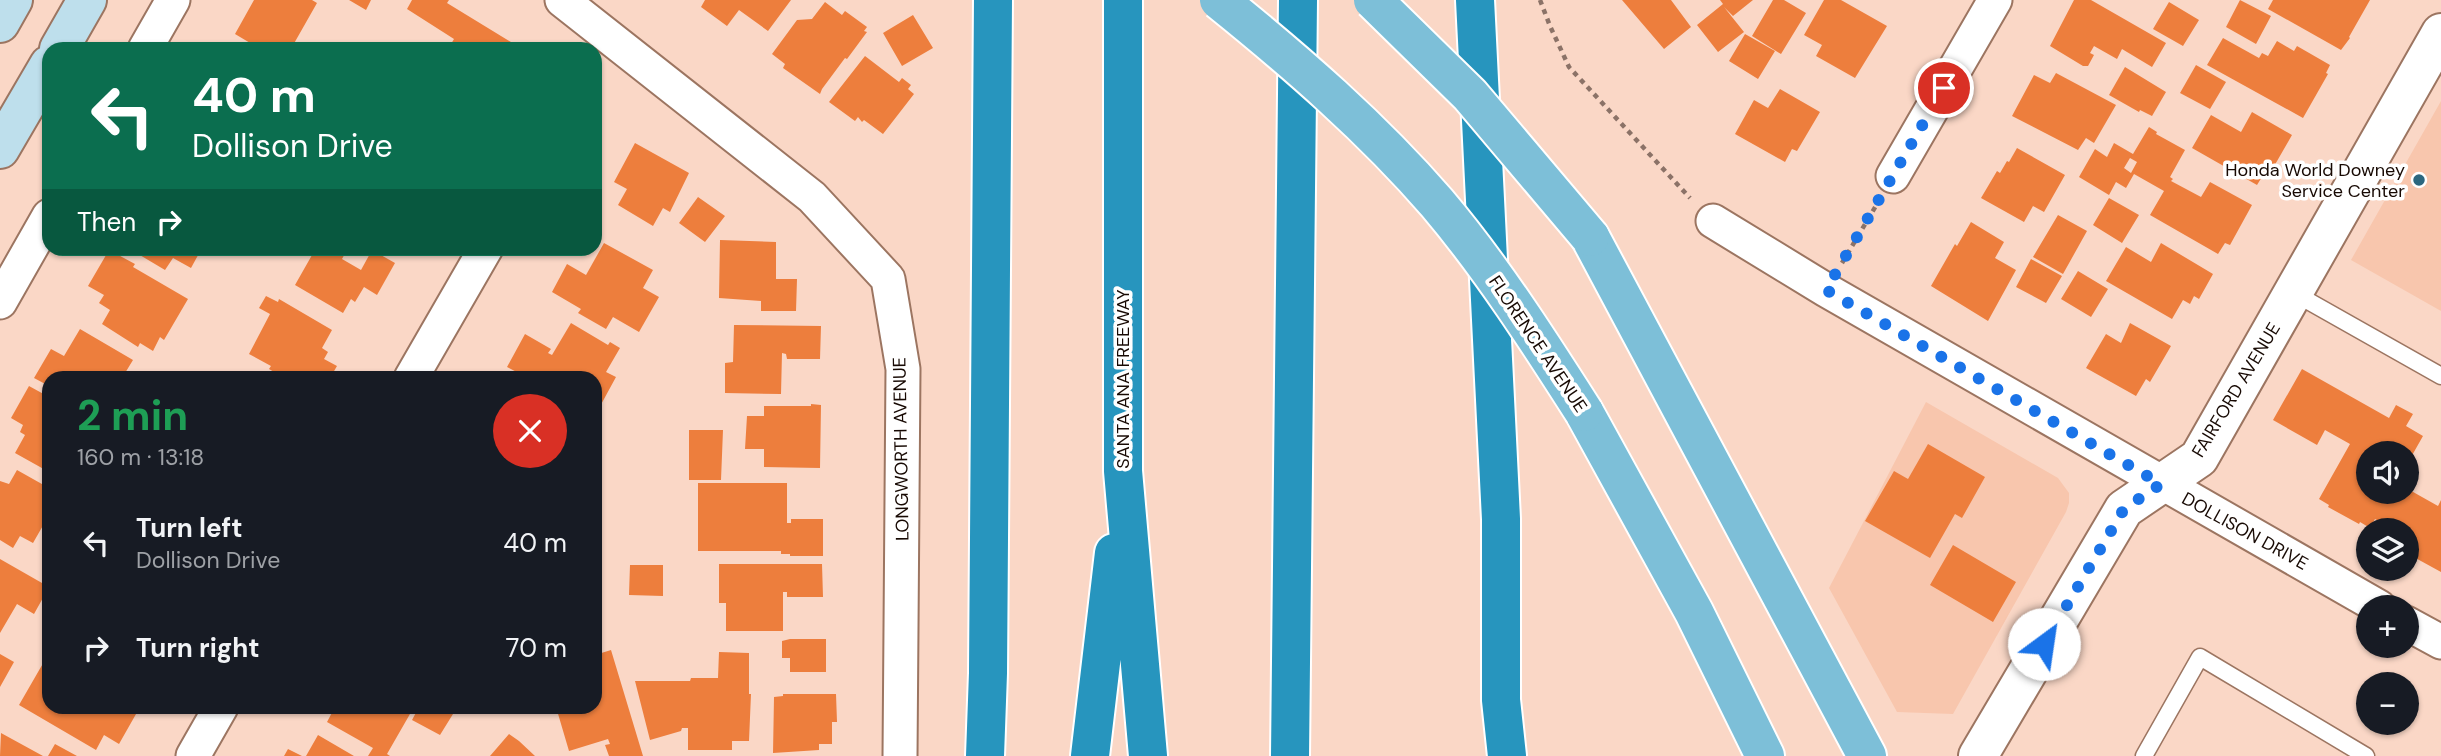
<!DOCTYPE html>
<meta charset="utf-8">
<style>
:root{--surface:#171b24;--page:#20242c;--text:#f1f3f6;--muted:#9ea1a6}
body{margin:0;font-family:"DM Sans",sans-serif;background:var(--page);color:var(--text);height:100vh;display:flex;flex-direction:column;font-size:26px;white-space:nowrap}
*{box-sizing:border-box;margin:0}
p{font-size:23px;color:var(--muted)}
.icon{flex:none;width:38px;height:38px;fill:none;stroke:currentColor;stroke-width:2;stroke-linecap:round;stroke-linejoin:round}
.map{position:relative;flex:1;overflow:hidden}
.drawer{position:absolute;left:42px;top:371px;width:560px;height:343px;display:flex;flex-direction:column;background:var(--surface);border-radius:21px;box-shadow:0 2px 5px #0004}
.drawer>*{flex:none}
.hud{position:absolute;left:42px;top:42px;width:560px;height:214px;border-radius:21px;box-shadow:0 2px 5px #0004;background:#0b6e4f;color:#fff;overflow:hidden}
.controls{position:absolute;left:2356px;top:441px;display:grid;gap:14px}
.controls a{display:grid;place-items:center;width:63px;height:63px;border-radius:50%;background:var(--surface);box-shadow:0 2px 5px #0004;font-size:35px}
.pin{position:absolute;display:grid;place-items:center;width:60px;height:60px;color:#fff;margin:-30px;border:4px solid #fff;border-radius:50%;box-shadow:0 2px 7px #0007}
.me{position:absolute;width:77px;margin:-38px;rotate:31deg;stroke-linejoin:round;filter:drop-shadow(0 0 5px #0008)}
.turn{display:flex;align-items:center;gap:24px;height:147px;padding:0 35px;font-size:32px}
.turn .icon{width:91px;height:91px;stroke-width:2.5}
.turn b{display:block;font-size:49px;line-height:60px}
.then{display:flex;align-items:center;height:66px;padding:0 35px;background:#0003;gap:14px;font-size:26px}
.round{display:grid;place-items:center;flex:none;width:74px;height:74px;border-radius:37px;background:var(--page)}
.headline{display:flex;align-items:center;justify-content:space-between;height:119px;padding:0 35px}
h1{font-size:42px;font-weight:700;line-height:52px;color:#1e9e55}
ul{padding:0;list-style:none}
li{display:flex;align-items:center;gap:21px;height:105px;padding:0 35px}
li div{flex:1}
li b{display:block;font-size:26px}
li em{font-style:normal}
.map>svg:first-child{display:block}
</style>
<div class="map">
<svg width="2441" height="756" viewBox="0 0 2441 756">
<rect width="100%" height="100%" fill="#fad7c6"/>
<path fill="#f8c6ad" d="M2441,101v210l-90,-51z
M1926,402l132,76 11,15v10l-3,9 -113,202 -56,-2 -68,-124z"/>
<path fill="#ed7e3d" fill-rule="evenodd" d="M254,0h58l5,3 -25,44 -9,-4 -4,6h-19l-25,-15z
M349,0h22l-5,10z
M412,0h37l-2,3 64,39 -4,7h-59l6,-10 -47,-30z
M705,0h86l-23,31 -29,-21 -12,16 -26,-19z
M1622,0h49l20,27 -27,22z
M1720,0h33l-20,16 -9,-9 20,25 -26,20 -21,-27 26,-21z
M1773,0h11l22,13 -25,41 -29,-18z
M1824,0h17l46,26 -32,52 -39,-22 6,-11 -18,-10z
M2074,0h17l75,43 -14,24 -30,-18 -5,10 -23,-13 -4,7 4,2 -6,11h-5l-33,-20z
M2240,0l31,16 -15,28 -30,-17z
M2273,0h97l-21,37 1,1 -9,12 -73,-41z
M825,2l17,13 3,-4 22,16 -3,4 3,1 -20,27 -2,-1 -23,31 -2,5 -37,-26 2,-4 -13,-10 25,-34 15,-1z
M2169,2l30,18 -16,26 -30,-17z
M913,15l20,33 -31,18 -19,-33z
M1745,34l30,17 -17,28 -29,-18z
M2223,38l36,20 3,-5 6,3 9,-15 17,10 3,-5 33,19 -4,8 2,1 -25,44 -96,-53z
M865,56l34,26 3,-4 9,7 -3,4 6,5 -31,40 -19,-14 -2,2 -4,-5 -3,4 -26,-19z
M2196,65l30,17 -16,27 -30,-16z
M2125,67l41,25 -14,24 -12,-6 -1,2 -30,-17z
M2056,73l60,32 -22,38 -8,-5 -8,12 -66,-34 22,-41 16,8z
M1780,89l40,23 -23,39 -5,-2 -7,13 -50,-28 19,-34 14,8z
M2252,112l40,23 -23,40 -4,-3 -8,13 -65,-37 19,-33 30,17z
M2149,127l8,5 -1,2 29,16 -15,27 3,2 -2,2 30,16 9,-15 42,23 -22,40 -5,-2 -7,11 -68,-39 14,-24 -30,-17 -8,14 -10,-6 -7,13 -30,-18 16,-28 12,8 7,-14 19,11zM2130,158l7,4 -6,11 -7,-5z
M635,143l54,30 -19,39 -7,-4 -10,18 -35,-21 9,-16 -13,-7z
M2017,148l48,27 -21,37 -11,-6 -9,16 -43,-24 16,-27 3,2 7,-12 2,1z
M698,197l27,19 -20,26 -26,-19z
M2109,198l30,17 -17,28 -29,-18z
M2058,215l29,16 -24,43 -30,-17z
M1971,222l33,20 -9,16 21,12 -28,51 -57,-35 24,-42 2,2z
M720,240l56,2v37h21l-1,32h-35v-10l-42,-3z
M604,243l49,27 -10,18 16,9 -20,35 -26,-15 -7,12 -28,-16 3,-4 -29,-17 15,-28 19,11z
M2161,243l52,31 -14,25 -5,-3 -4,8 -7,-4 -11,19 -66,-38 20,-34 25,15z
M128,248h74l-11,20 -18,-10 -8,12z
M316,248h32l-6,11 19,11 11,-20 23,13 -18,32 -13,-8 -9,15 -4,-3 -8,14 -48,-28z
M109,250l26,14 -2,3 55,32 -24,41 -4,-3 -7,14 -13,-8 -2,4 -36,-23 8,-14 -11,-7 5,-8 -16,-9z
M2031,259l31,17 -16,27 -30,-16z
M2078,271l30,18 -17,28 -30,-18z
M266,296l12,6 1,-3 53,31 -10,18 6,4 -4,7 13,7 -7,12h-46l-15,-9 2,-3 -22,-12 21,-40 -11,-6z
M571,323l37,22 2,-3 10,6 -14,24 10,5 -18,33 -3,-1v-31h-67l-21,-11 18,-33 26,15 -3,4 4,2z
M2130,323l41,23 -21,36 -4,-3 -10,17 -50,-28 20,-34 15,9z
M734,325l87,1 -1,33h-33l-1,-5 -4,-1 -1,41 -56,-1v-30l8,-1z
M80,329l53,31 -11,18h-41l-12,-7 -4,7h-16v8l-15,-8 17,-29 13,7z
M2302,369l87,49 7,-13 17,9 -7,12 17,10 -17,30v-13h-38v39h38v-4l32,18 3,-6v72l-31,-17 7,-12 -11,-6v-7h-11l-20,-11 -5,9 -10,-6 -1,2 -31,-17 1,-2 -10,-6 31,-55 -25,-14 -8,15 -44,-25z
M29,386l20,11v75l-34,-19 10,-18 -5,-3 3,-7 -12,-7z
M811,404l10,1 -1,63 -56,-1v-18h-19l2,-33h17v-10h47z
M689,430h34l-2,50h-32z
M1928,444l57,33 -23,41 -7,-4 -25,44 -65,-37 29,-50 14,8z
M17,470l32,18v16l-4,7 4,4 -16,28 -13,-7 -7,12 -13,-8v-59l9,3z
M698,483h89v40h4v-4h32v37h-33v-2h-9v-3h-83z
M1953,545l63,37 -23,40 -63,-37z
M0,559l49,28 -15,27 -17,-10 -17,29z
M719,564h103l1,33h-36v-5h-4v39h-57v-28h-7z
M630,565h33v31l-34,-1z
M790,639h36v33h-36v-14h-8v-17z
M611,650l32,106h-34l-4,-11 5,-1 -2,-5 -39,12 -13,-44h39v-52z
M719,652l30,1v41h2l-2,47h-17v9h-44v-22h-6l-1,3 -31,9 -15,-59h55l1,-3h27z
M49,653v54h91l-21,37 -15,-9 -8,15 -77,-45z
M0,654l14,8 -14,25z
M783,694h53l1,28h-5v22h-13v6l-46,3 1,-56 9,-1z
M335,707h79l-27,47 3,2h-22l5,-8 -46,-26z
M419,707h22l12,7 -13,21 -28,-15z
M1,733l42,23h-43z
M509,734l10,7 16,15h-45z
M318,735l36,21h-48z
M55,744l22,12h-29z
M288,749l14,7h-18z"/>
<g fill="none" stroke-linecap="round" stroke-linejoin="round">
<g stroke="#9c7561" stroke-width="19">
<path id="service" d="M2294,293l147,83
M2144,756l56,-99 166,99"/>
</g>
<g stroke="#9c7561" stroke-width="37">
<path id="minor" d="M562,0l250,197 76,82 15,90 -3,387
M145,49l28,-49
M1893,176l102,-176
M1713,221l113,69 553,317
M0,302l49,-86
M411,378l75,-130
M2406,623l35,19
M193,756l28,-49"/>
</g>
<g stroke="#9c7561" stroke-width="42">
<path id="tertiary" d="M1978,756l146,-247 75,-51 242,-425"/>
</g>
<g stroke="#9c7561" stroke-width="42">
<path id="secondary" d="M0,23l13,-23
M59,49l28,-49
M0,149l49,-84"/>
</g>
<g stroke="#fff" stroke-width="42">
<path id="primary" d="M1590,237l277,519
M1584,412l110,200 71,144"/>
</g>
<g stroke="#fff" stroke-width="42">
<path id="motorway" d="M1123,0v471l25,285
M1475,0l26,519v181l6,56
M985,756l3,-83 5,-673
M1090,756l24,-203
M1290,756l8,-756"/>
</g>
<path stroke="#8b7267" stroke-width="4.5" stroke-dasharray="5 5" stroke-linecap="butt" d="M1540,0l10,26 19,41 121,131
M1842,263l35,-59"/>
<use href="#service" stroke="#fff" stroke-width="16"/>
<use href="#minor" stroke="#fff" stroke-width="33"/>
<use href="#tertiary" stroke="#fff" stroke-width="38"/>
<use href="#secondary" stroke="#bedfec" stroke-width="38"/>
<use href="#primary" stroke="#7dbfd8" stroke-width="38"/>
<use href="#motorway" stroke="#2795be" stroke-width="38"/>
<g stroke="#fff" stroke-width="42" stroke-linecap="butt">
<path id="primary-bridge" d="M1219,0c77,62 153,128 218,203 55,65 101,137 147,209
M1373,0l97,95 120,142"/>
</g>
<use href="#primary-bridge" stroke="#7dbfd8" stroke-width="38"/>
</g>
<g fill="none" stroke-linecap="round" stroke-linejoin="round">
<path stroke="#1a73e8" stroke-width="12" stroke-dasharray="0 21.6" d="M1944,88l-118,202 335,194 -37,25 -80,135"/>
</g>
<circle fill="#2c677f" stroke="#fff" stroke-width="2.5" cx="2419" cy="180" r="7"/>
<g text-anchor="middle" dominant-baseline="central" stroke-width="7" stroke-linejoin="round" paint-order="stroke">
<g font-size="18" fill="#170903" stroke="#fff" text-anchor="end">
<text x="2405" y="170">Honda World Downey<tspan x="2405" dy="21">Service Center</tspan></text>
</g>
<g font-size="18" fill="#170903" stroke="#fff">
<text transform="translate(1538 344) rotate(56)">FLORENCE AVENUE</text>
<text transform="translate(1123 379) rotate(-90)">SANTA ANA FREEWAY</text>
<text transform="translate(2236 390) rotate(-59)">FAIRFORD AVENUE</text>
<text transform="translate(901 449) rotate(-91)">LONGWORTH AVENUE</text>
<text transform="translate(2245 531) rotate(29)">DOLLISON DRIVE</text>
</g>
</g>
</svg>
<div class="controls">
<a><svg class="icon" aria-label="sound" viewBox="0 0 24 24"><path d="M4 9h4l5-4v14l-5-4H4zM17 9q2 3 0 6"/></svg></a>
<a><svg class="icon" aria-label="layers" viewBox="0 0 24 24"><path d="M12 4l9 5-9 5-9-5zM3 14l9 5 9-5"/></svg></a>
<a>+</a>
<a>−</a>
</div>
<div class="pin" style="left:1944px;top:88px;background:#d93025"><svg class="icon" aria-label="arrive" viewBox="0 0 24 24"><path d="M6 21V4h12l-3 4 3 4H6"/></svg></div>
<svg class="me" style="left:2044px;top:644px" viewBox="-20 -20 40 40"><circle r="19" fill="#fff"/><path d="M0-13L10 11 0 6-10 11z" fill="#1a73e8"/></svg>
<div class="hud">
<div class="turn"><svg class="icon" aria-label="left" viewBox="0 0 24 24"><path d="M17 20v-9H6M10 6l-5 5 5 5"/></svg><div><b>40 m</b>Dollison Drive</div></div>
<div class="then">Then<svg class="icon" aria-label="right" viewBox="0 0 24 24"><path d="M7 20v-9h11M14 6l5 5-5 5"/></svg></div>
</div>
<section class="drawer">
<div class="headline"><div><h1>2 min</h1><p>160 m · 13:18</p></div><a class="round" style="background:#d93025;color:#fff"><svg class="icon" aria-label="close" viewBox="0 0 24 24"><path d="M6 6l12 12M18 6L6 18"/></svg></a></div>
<ul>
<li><svg class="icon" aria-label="left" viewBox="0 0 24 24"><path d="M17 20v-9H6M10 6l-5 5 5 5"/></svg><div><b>Turn left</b><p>Dollison Drive</p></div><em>40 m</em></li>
<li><svg class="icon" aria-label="right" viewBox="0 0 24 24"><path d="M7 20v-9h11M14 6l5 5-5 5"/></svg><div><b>Turn right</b></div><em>70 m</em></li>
</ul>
</section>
</div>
